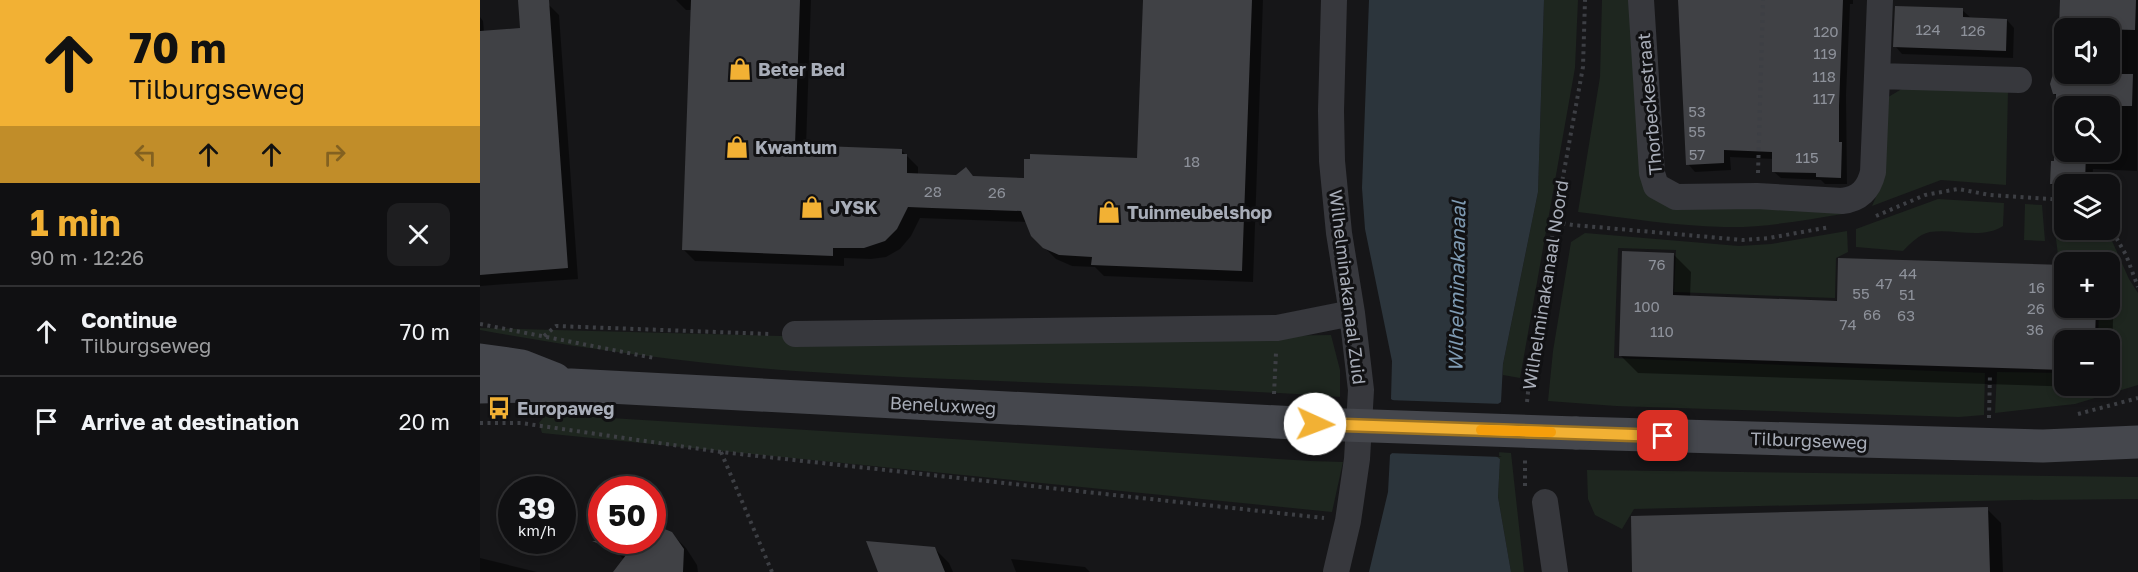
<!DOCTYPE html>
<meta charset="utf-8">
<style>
:root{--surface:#101012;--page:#1e1e20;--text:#f1f3f6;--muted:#9c9d9f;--line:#303032;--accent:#f2b134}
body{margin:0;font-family:"Golos Text",sans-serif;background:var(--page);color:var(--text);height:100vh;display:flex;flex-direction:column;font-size:22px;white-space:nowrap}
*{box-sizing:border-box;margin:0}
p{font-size:20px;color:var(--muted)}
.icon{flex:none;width:33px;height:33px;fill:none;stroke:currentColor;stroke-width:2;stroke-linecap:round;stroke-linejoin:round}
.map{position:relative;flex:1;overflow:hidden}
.sheet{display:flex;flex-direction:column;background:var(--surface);width:480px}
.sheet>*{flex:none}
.guide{background:#f2b134;color:#111;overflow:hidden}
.buttons{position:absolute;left:1574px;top:18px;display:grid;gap:12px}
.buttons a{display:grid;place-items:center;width:66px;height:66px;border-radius:12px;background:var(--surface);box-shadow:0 3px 9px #0003,0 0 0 2px var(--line);font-size:30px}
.speed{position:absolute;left:18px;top:476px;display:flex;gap:12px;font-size:30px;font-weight:700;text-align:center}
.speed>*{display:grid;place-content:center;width:78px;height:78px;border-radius:50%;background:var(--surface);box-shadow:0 3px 9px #0003,0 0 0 2px var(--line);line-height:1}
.speed small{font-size:15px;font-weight:400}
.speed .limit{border:9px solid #d22;background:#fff;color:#111}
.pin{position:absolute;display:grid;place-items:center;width:51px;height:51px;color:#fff;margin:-26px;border-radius:12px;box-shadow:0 3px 9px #0006}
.me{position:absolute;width:66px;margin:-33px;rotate:92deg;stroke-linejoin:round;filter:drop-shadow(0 0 4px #0008)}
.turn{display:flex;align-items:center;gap:21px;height:126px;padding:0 30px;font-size:27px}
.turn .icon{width:78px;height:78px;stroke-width:2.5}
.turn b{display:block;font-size:42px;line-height:51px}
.lanes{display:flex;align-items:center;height:57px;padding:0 30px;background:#0003;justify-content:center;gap:30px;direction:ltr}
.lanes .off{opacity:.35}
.round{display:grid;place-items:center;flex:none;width:63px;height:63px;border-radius:12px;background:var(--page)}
.head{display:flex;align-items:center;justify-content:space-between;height:102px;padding:0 30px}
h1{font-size:36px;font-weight:700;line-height:45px;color:var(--accent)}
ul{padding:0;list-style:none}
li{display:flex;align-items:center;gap:18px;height:90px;padding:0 30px;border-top:2px solid var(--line)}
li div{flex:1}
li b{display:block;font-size:22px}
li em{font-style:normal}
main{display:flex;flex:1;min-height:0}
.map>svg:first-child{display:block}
</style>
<main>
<section class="sheet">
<div class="guide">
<div class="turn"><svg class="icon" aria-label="ahead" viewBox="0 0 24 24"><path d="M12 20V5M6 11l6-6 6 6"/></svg><div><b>70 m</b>Tilburgseweg</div></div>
<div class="lanes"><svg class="icon off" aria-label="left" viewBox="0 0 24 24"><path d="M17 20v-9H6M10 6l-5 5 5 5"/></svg><svg class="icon" aria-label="ahead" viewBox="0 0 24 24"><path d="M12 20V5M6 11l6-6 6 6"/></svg><svg class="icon" aria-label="ahead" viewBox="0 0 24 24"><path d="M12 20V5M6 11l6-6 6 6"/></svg><svg class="icon off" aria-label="right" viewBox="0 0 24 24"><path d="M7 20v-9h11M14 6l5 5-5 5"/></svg></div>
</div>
<div class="head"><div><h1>1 min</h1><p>90 m · 12:26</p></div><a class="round"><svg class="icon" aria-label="close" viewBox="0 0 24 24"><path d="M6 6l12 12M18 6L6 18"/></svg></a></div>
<ul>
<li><svg class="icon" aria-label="ahead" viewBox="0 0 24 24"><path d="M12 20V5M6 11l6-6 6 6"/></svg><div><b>Continue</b><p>Tilburgseweg</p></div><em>70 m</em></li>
<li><svg class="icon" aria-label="arrive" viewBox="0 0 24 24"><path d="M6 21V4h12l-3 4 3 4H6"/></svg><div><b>Arrive at destination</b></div><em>20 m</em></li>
</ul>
</section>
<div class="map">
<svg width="1658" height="572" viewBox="0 0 1658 572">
<rect width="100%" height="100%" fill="#161618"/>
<path fill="#1e261f" d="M1064,0h34l-3,68 -55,310 -17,-3v-11l35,-172z
M1122,0h33l10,185 198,29c-39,6 -79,14 -119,13 -48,-1 -97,-9 -146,-15l22,-135z
M1425,87l103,3 -2,95 -65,-5 -69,26 11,-25 2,-82z
M1458,199l66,4 -1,23c-22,14 -49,2 -73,6 -12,3 -19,11 -27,19l-47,-4v-18z
M1545,204l17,1 3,36 -21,-1z
M1572,206l12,3v21h41l3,2 21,47 9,14v92l-63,19 -80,9 2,-41 67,1v13h45v-46h-11l1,-32h10v-46l-50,1z
M1367,231l1,21 -12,6 -1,40 -161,-6 2,-42 -58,-2 -4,110 371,15 -1,42 -25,2 -343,-11 -68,-5 5,-50 18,-109 14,-9 154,13 32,-2z
M0,328l494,13 357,-6 9,35v27c-181,-13 -363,-14 -545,-26 -105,-8 -211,-22 -315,-41z
M66,414l765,47 32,1 -11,50 -790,-79 -3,-10z
M1017,452l14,1 13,119h-13l-13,-75 2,-38 -4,-2z
M1107,470l551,7v22l-119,1 -385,9 -12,20 -27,-14 -7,-16z"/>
<path fill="#2c353c" d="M889,0h175l-6,192 -35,172 -2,38 -3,2 -2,52 4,3 -2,38 13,75h-142l19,-80 2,-37 3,-3 1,-51 -3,-2 1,-38 -27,-132 -3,-41z"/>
<path fill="#161618" d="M908,400l115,4 -2,1 -2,51 3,1 -114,-4 2,-1v-50z"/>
<path fill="#0007" fill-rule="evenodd" d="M196,0h135l-5,147 96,4 16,16v8l39,1 9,-7 8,8 51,2 114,-19 6,-160h118l-10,282 -149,-6 -9,-9 -23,-1 -16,-7 -24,-24 -5,-13 -107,-4 -9,18 -11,13 -14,8 -15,2 -27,-1v8l-149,-5 -11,-11 8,-240h-6z
M1198,0h175v4h-3l-4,91 1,89h-22l-4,-4 -40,-2 -8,-7 1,-12 -44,-2 1,13 -36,2 -7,-8z
M1595,0h63l-1,171 -44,-2 -1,15h-28v8l-6,-1 -7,-7 1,-22h3l3,-65 -4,-3 -2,-11 2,-10h4l3,-61zM1584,28h45v46h-45zM1584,106h45v46h-45z
M68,4l11,11 19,264 -98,7v-269l3,4 1,11 38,-3z
M1482,10l8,7 37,3 7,8 -1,30 -111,-4 -7,-8z
M1193,254l18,18 -1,25 148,5 226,-35v41h45v-28l5,6 -3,102 -473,-15 -18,-18zM1584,340h45v46h-45z
M1507,509l14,14 2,49h-369z
M191,533l15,15 11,17 1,7h-83l9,-12 -11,-12 3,-8h36z
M455,549l14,14 4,9h-73z
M0,558l57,14h-57z
M531,559l74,8 5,5h-74z"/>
<path fill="#404145" d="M38,0h31l19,268 -88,7v-244l40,-3z
M211,0h109l-5,145 107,4v5h5v19l49,2 10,-8 7,9 51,2v-19h6v-5l107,4 6,-158h109l-10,271 -151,-6 1,-8 -33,-2 -16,-7 -12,-12 -10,-25 -89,-3 -24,-1 -11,22 -12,12 -21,7h-31v8l-151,-6z
M1198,0h165l-4,106v36h3l-1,36 -25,-1v-4l-44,-1v-20l-48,-2v13l-38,2z
M1580,0h76l-1,30 -76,-2z
M1415,6l68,2v9l44,2 -1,32 -113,-4z
M1573,74h80l-1,32h-76v-12h-3l-3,-10z
M1574,152h32l-1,32h-35l1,-23h3z
M1142,251l52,2 -1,42 164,6 1,-43 226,7v43h32l-1,32h-31v30l-445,-14z
M1508,507l2,65h-358l-1,-56z
M172,524l20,8 12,17 -1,23h-70l13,-17 -34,-14 60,-1z
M386,541l69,6 10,25h-67z"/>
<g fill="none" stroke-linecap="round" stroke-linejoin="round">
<path stroke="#3d3f44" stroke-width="4" stroke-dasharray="3 4.5" stroke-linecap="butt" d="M1278,173l5,-173
M1396,216l49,-21 33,-6 32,6 74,5
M1075,222l18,3 170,15 26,-2 61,-11
M1629,225l17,30 12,32
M0,324l174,34
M64,336l12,-10 214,8
M794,394l2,-41
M1047,402l6,-58 9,-52 41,-225 2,-67
M1598,414l60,-16
M1509,418l1,-45
M0,423h41l200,29 603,66
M241,452l51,120
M1045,486v-28"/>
<path stroke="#37383d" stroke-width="26" d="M854,0l-3,111 1,50 7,72 13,80 9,77 -4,69 -9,62 -12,51
M1161,0l11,173 4,13 20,11 81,-1 85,5c18,-2 27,-12 31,-29l4,-96
M1400,0l-3,76 142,4
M315,334l482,-6 75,-15
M1065,502l10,70"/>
<path stroke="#45474d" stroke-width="33" d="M0,360l42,6 33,13
M0,387l91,-2 744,39
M1096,433l467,13 95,-4"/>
<path stroke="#45474d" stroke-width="33" d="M835,424l261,9"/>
</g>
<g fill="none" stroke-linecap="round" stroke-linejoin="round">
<g stroke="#9d7322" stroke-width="15">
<path id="route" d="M835,424l348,12"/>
</g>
<use href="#route" stroke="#f2b134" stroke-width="10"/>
<path stroke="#f59e0b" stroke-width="10" d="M1001,430l70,2"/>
</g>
<defs>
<g id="shop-bare" transform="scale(1.8)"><path d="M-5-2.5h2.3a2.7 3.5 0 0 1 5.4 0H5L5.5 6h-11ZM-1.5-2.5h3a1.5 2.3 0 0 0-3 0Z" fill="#f2b134" stroke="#111113" stroke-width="2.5" paint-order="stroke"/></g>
<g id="bus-bare" transform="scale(1.8)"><path d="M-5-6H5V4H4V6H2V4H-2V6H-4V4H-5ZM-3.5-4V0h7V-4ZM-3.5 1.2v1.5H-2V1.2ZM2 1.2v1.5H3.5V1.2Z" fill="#f2b134" stroke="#111113" stroke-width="2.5" paint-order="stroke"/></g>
</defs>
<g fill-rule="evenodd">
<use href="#shop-bare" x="260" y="69"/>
<use href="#shop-bare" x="257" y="147"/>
<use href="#shop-bare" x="332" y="207"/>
<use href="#shop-bare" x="629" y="212"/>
<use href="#bus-bare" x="19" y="408"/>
</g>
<g text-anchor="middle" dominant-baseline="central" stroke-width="6" stroke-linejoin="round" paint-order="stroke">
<g font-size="15" fill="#8e929b">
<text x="1448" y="29">124</text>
<text x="1493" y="30">126</text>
<text x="1346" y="31">120</text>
<text x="1345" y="53">119</text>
<text x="1344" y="76">118</text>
<text x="1344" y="98">117</text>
<text x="1217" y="111">53</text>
<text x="1217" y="131">55</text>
<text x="1217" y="154">57</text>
<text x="1327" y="157">115</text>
<text x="712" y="161">18</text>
<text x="453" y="191">28</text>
<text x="517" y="192">26</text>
<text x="1177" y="264">76</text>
<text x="1428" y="273">44</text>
<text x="1404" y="283">47</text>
<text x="1557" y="287">16</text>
<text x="1381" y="293">55</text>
<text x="1427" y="294">51</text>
<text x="1167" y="306">100</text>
<text x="1556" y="308">26</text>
<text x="1392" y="314">66</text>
<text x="1426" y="315">63</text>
<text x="1368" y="324">74</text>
<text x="1555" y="329">36</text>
<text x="1182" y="331">110</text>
</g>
<g font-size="18" font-weight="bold" fill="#a8adb8" stroke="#111113" text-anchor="start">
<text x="278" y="69">Beter Bed</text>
<text x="275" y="147">Kwantum</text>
<text x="350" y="207">JYSK</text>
<text x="647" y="212">Tuinmeubelshop</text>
<text x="37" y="408">Europaweg</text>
</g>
<g font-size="18" fill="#a8adb8" stroke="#111113">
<text transform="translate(1169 104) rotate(-95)">Thorbeckestraat</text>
<text transform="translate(1065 285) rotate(-81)">Wilhelminakanaal Noord</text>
<text transform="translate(868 287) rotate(83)">Wilhelminakanaal Zuid</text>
<text transform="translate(463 405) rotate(3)">Beneluxweg</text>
<text transform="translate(1329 440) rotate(2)">Tilburgseweg</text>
</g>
<g font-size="20" font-style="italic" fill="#7f9bb3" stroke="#111113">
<text transform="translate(976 286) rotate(-89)">Wilhelminakanaal</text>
</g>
</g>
</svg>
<div class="buttons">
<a><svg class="icon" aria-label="sound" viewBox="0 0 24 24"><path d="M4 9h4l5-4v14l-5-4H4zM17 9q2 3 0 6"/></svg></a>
<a><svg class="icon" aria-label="search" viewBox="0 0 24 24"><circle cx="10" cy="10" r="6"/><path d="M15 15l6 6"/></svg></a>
<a><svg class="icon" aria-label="layers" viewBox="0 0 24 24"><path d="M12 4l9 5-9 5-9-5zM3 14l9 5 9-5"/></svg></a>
<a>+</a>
<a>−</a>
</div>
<div class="speed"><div>39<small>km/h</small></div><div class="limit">50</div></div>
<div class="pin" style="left:1183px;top:436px;background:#d93025"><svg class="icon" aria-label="arrive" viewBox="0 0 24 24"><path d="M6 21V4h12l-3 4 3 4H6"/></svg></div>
<svg class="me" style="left:835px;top:424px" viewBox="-20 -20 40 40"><circle r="19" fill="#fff"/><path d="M0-13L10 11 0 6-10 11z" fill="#f2b134"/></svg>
</div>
</main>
